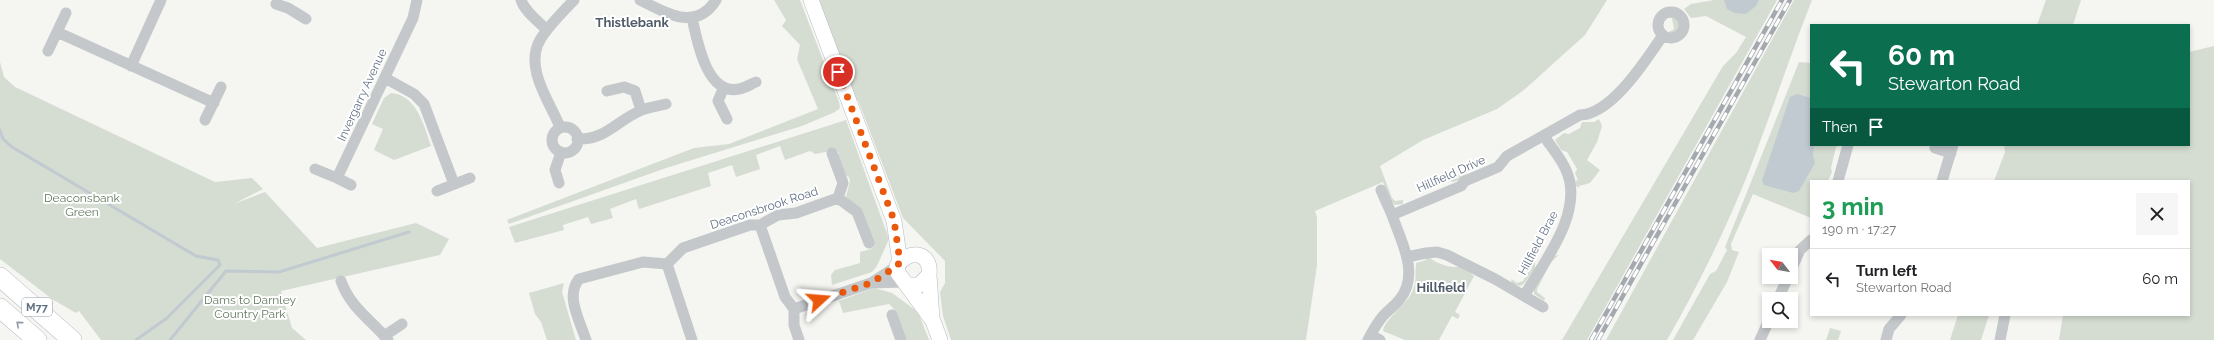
<!DOCTYPE html>
<meta charset="utf-8">
<style>
:root{--surface:#fff;--page:#f6f6f6;--text:#202124;--muted:#757577;--line:#e0e0e0}
body{margin:0;font-family:Raleway,sans-serif;background:var(--page);color:var(--text);height:100vh;display:flex;flex-direction:column;font-size:15px;white-space:nowrap}
*{box-sizing:border-box;margin:0}
p{font-size:13px;color:var(--muted)}
.icon{flex:none;width:22px;height:22px;fill:none;stroke:currentColor;stroke-width:2;stroke-linecap:round;stroke-linejoin:round}
.map{position:relative;flex:1;overflow:hidden}
.side{position:absolute;left:1810px;top:180px;width:380px;height:136px;display:flex;flex-direction:column;background:var(--surface);border-radius:0px;box-shadow:0 2px 6px #0003}
.side>*{flex:none}
.guide{position:absolute;left:1810px;top:24px;width:380px;height:122px;border-radius:0px;box-shadow:0 2px 6px #0003;background:#0b6e4f;color:#fff;overflow:hidden}
.needle{width:26px;rotate:301deg}
.buttons{position:absolute;left:1762px;top:248px;display:grid;gap:8px}
.buttons a{display:grid;place-items:center;width:36px;height:36px;border-radius:0px;background:var(--surface);box-shadow:0 2px 6px #0003;font-size:20px}
.pin{position:absolute;display:grid;place-items:center;width:34px;height:34px;color:#fff;margin:-17px;border:2px solid #fff;border-radius:50%;box-shadow:0 1px 4px #0007}
.me{position:absolute;width:44px;margin:-22px;rotate:71deg;stroke-linejoin:round;filter:drop-shadow(0 0 3px #0008)}
.turn{display:flex;align-items:center;gap:14px;height:84px;padding:0 12px;font-size:18px}
.turn .icon{width:52px;height:52px;stroke-width:2.5}
.turn b{display:block;font-size:28px;line-height:34px}
.then{display:flex;align-items:center;height:38px;padding:0 12px;background:#0003;gap:8px;font-size:15px}
.round{display:grid;place-items:center;flex:none;width:42px;height:42px;border-radius:0px;background:var(--page)}
.overview{display:flex;align-items:center;justify-content:space-between;height:68px;padding:0 12px}
h1{font-size:24px;font-weight:700;line-height:30px;color:#1e9e55}
ul{padding:0;list-style:none}
li{display:flex;align-items:center;gap:12px;height:60px;padding:0 12px;border-top:1px solid var(--line)}
li div{flex:1}
li b{display:block;font-size:15px}
li em{font-style:normal}
.map>svg:first-child{display:block}
</style>
<div class="map">
<svg width="2214" height="340" viewBox="0 0 2214 340">
<rect width="100%" height="100%" fill="#f5f5f1"/>
<path fill="#d5ddd2" d="M774,0h26l39,102 1,6 -5,4 -33,14 -136,42 -157,56 -2,-4 187,-72 35,-4 89,-35 -21,-50 3,-14 -18,-19 4,-6z
M817,0h790l-22,35 -61,55 -27,19 -74,31 -43,26 12,32 3,3 8,-1v4l-8,1 -6,-6 -6,-17 -68,29 2,6v48l-11,75h-355l-8,-24 -3,-24 5,-9v-22l-42,-43 -45,-118 -5,-1z
M1714,0h63l-190,340h-25l161,-274 13,-13 10,-16 -40,-21 -15,2 -7,-9 7,-5z
M1794,0h18c-22,56 -41,114 -63,171 -23,58 -51,115 -82,169h-61z
M2046,0h35l-8,25h-36z
M1670,15l7,2 4,8 -5,7 -5,2 -4,-1 7,-4 -2,-11h-7z
M2214,46v294h-155l4,-25h126v-134h-195l11,-29 -1,-7h185v-93z
M0,62l4,15 11,10 200,95 37,-4 11,11 -29,15 31,-12 52,56 99,-25 33,16 -9,16 -159,36 11,37 14,12h-205l-22,-29 -3,2 -24,-14 -52,-40z
M1799,62l12,1v82h28l-3,2 -5,21 1,4 -4,9h-17v37l-58,-24 -22,50 1,6 7,2 -12,30 -34,58h-20l37,-66 6,-3 11,-21 -2,-3z
M391,93c26,2 33,33 40,53l-37,14 -20,-10 9,-21 -11,-5 12,-26z
M1599,119l3,7 -5,16 -10,18 13,10 -10,13 -11,3v2l-3,-2 -1,-5 3,-1 -3,-7 2,-4 -10,-17 -6,-2 -6,-10 9,-7 5,1 11,-6 2,-6h12z
M846,120l43,119 -12,27 -5,6 -40,13 -1,-10 4,-5 25,-7v-11l11,-3 3,-3 -12,-35 -16,-14 4,-16 -1,-4 -7,-3 -6,-16 3,-5 -3,-3 -21,4 -5,-3 -25,9 -5,-14 -24,9 4,14 -24,8 -4,-12 -24,8 3,13 -72,23 -3,-10 -26,10 3,9 -22,6 -3,-7 -25,8 1,5 -49,13 -6,-16z
M1467,170l-3,9 -11,3 -8,-3z
M1559,255l-8,7 -14,27v3l8,6 -1,3 -10,-7v-6l16,-31z
M1428,256c8,8 23,13 33,10l13,10 -19,36 5,3 -2,4 -6,-3 -13,24h-34l-22,-9c1,-11 22,-25 28,-37 6,-10 4,-20 5,-31l10,-3v-3z
M1535,261v10c-7,3 -7,12 -15,15l-8,-2 -1,-5 6,4 6,-2z
M564,283l-2,9 14,48h-29l-6,-18 -6,-8 -6,-21z
M874,288l18,5 26,19 11,28h-24c-11,-11 -3,-26 -16,-36l-46,9 -4,-12z
M1958,315h31l-8,25h-31z
M1830,328l11,3 -3,9h-12z"/>
<path fill="#c0cad0" d="M1724,0h35l-3,6 -10,8 -11,-1 -8,-4z
M1797,94l14,4v47h3l-1,10 2,8 -16,28 -6,2 -29,-8 -2,-5 28,-83z"/>
<g fill="none" stroke-linecap="round" stroke-linejoin="round">
<path stroke="#c0cad0" stroke-width="3" d="M0,130l3,9 9,8 184,109 22,4 2,5 -53,53 -31,22
M170,340l56,-69 53,1 130,-40"/>
<g stroke="#b6bbc0" stroke-width="16">
<path id="secondary" d="M811,0l83,221 6,41
M929,275l3,43
M908,285h11l10,-10c3,-23 -20,-27 -32,-9l1,7 35,48 7,19"/>
</g>
<g stroke="#b6b9bd" stroke-width="20">
<path id="highway" d="M0,277l72,63
M0,308l37,32"/>
</g>
<path stroke="#c4c8cb" stroke-width="11" d="M521,0c4,12 17,21 26,30
M640,0c26,13 56,32 76,0
M276,4l12,4 18,11
M1658 25a13 13 0 1 1 26 0a13 13 0 1 1-26 0Z
M692,18c5,21 14,78 47,71 6,-1 12,-5 17,-7
M57,32l157,71
M48,51l18,-38
M131,66l30,-66
M385,78l29,16 10,10 30,80
M724,87l-6,14 9,18
M607,91l17,-4 11,4 6,19
M205,120l16,-33
M560,127c-10,-25 -36,-59 -20,-87 9,-15 22,-27 34,-40
M552 140a13 13 0 1 1 26 0a13 13 0 1 1-26 0Z
M577,139c30,1 40,-19 65,-29 7,-3 16,-4 24,-6
M1935,148l16,5
M315,169l22,9 76,-160 4,-18
M337,178l14,7
M1838,181l10,-36
M1942,181l11,-36
M559,183l-4,-13 6,-18
M1381,190l11,25
M437,191l33,-13
M838,198l19,14 12,31
M760,225l25,72 9,12v16l5,15
M1407,257l19,-4 11,-1 10,3 48,24 48,28
M667,264l25,76
M1791,270l9,-20 11,-10
M341,281c9,26 30,39 47,59
M871,283l32,-1
M1524,296c20,-34 61,-85 42,-126 -5,-12 -15,-23 -22,-34
M1778,299l10,-22
M794,309l77,-26 26,-17
M892,315l9,25
M1371,335l9,5
M384,336l18,-12
M586,340c-6,-19 -21,-44 -7,-61l64,-17 24,2 16,-16 67,-23h10l18,-10 18,-2 42,-15 5,-15 -11,-30
M1368,340c4,-8 9,-17 15,-24 5,-6 12,-10 17,-17 20,-25 1,-58 -8,-84l69,-29 4,-5 33,-14 9,-11 73,-41c32,-1 66,-55 83,-80
M1760,340l9,-20
M1886,340l3,-11 12,-14
M2000,340l5,-25"/>
<use href="#secondary" stroke="#fff" stroke-width="15"/>
<use href="#highway" stroke="#fff" stroke-width="19"/>
<g stroke="#a4a9b0" stroke-width="4.5">
<path id="rail" d="M1591,340l191,-340
M1598,340l192,-340"/>
</g>
<use href="#rail" stroke="#fff" stroke-width="3" stroke-dasharray="9" stroke-linecap="butt"/>
</g>
<defs><path id="oneway-chevron" d="M-2-3.5L2.5 0L-2 3.5" fill="none" stroke-width="1.6" stroke-linecap="round" stroke-linejoin="round"/></defs>
<use stroke="#919caa" href="#oneway-chevron" transform="translate(19 324) rotate(-139)"/>
<g fill="none" stroke-linecap="round" stroke-linejoin="round">
<path stroke="#ea580c" stroke-width="7" stroke-dasharray="0 12.6" d="M819,300l52,-17 26,-17 3,-4 -6,-42 -56,-148"/>
</g>
<g text-anchor="middle" dominant-baseline="central" stroke-width="4" stroke-linejoin="round" paint-order="stroke">
<rect fill="#fff" stroke="#919caa" stroke-width="1" x="22" y="298" width="30" height="18" rx="3"/>
<g font-size="11" font-weight="bold" fill="#627285">
<text x="37" y="307">M77</text>
</g>
<g font-size="12" fill="#627285" stroke="#fff">
<text transform="translate(362 95) rotate(-65)">Invergarry Avenue</text>
<text transform="translate(1451 174) rotate(-24)">Hillfield Drive</text>
<text transform="translate(764 208) rotate(-18)">Deaconsbrook Road</text>
<text transform="translate(1538 243) rotate(-62)">Hillfield Brae</text>
</g>
<g font-size="12" fill="#647b61" stroke="#fff">
<text x="82" y="198">Deaconsbank<tspan x="82" dy="14">Green</tspan></text>
<text x="250" y="300">Dams to Darnley<tspan x="250" dy="14">Country Park</tspan></text>
</g>
<g font-size="13" font-weight="bold" fill="#505c69" stroke="#fff">
<text x="632" y="22">Thistlebank</text>
<text x="1441" y="287">Hillfield</text>
</g>
</g>
</svg>
<div class="buttons">
<a><svg class="needle" viewBox="-14 -14 28 28"><path d="M0-13l5 13h-10z" fill="#e53935"/><path d="M0 13l5-13h-10z" fill="#757577"/></svg></a>
<a><svg class="icon" aria-label="search" viewBox="0 0 24 24"><circle cx="10" cy="10" r="6"/><path d="M15 15l6 6"/></svg></a>
</div>
<div class="pin" style="left:838px;top:72px;background:#d93025"><svg class="icon" aria-label="arrive" viewBox="0 0 24 24"><path d="M6 21V4h12l-3 4 3 4H6"/></svg></div>
<svg class="me" style="left:819px;top:300px" viewBox="-20 -20 40 40"><path d="M0-17L14 15 0 8-14 15z" fill="#ea580c" stroke="#fff" stroke-width="4"/></svg>
<div class="guide">
<div class="turn"><svg class="icon" aria-label="left" viewBox="0 0 24 24"><path d="M17 20v-9H6M10 6l-5 5 5 5"/></svg><div><b>60 m</b>Stewarton Road</div></div>
<div class="then">Then<svg class="icon" aria-label="arrive" viewBox="0 0 24 24"><path d="M6 21V4h12l-3 4 3 4H6"/></svg></div>
</div>
<section class="side">
<div class="overview"><div><h1>3 min</h1><p>190 m · 17:27</p></div><a class="round"><svg class="icon" aria-label="close" viewBox="0 0 24 24"><path d="M6 6l12 12M18 6L6 18"/></svg></a></div>
<ul>
<li><svg class="icon" aria-label="left" viewBox="0 0 24 24"><path d="M17 20v-9H6M10 6l-5 5 5 5"/></svg><div><b>Turn left</b><p>Stewarton Road</p></div><em>60 m</em></li>
</ul>
</section>
</div>
